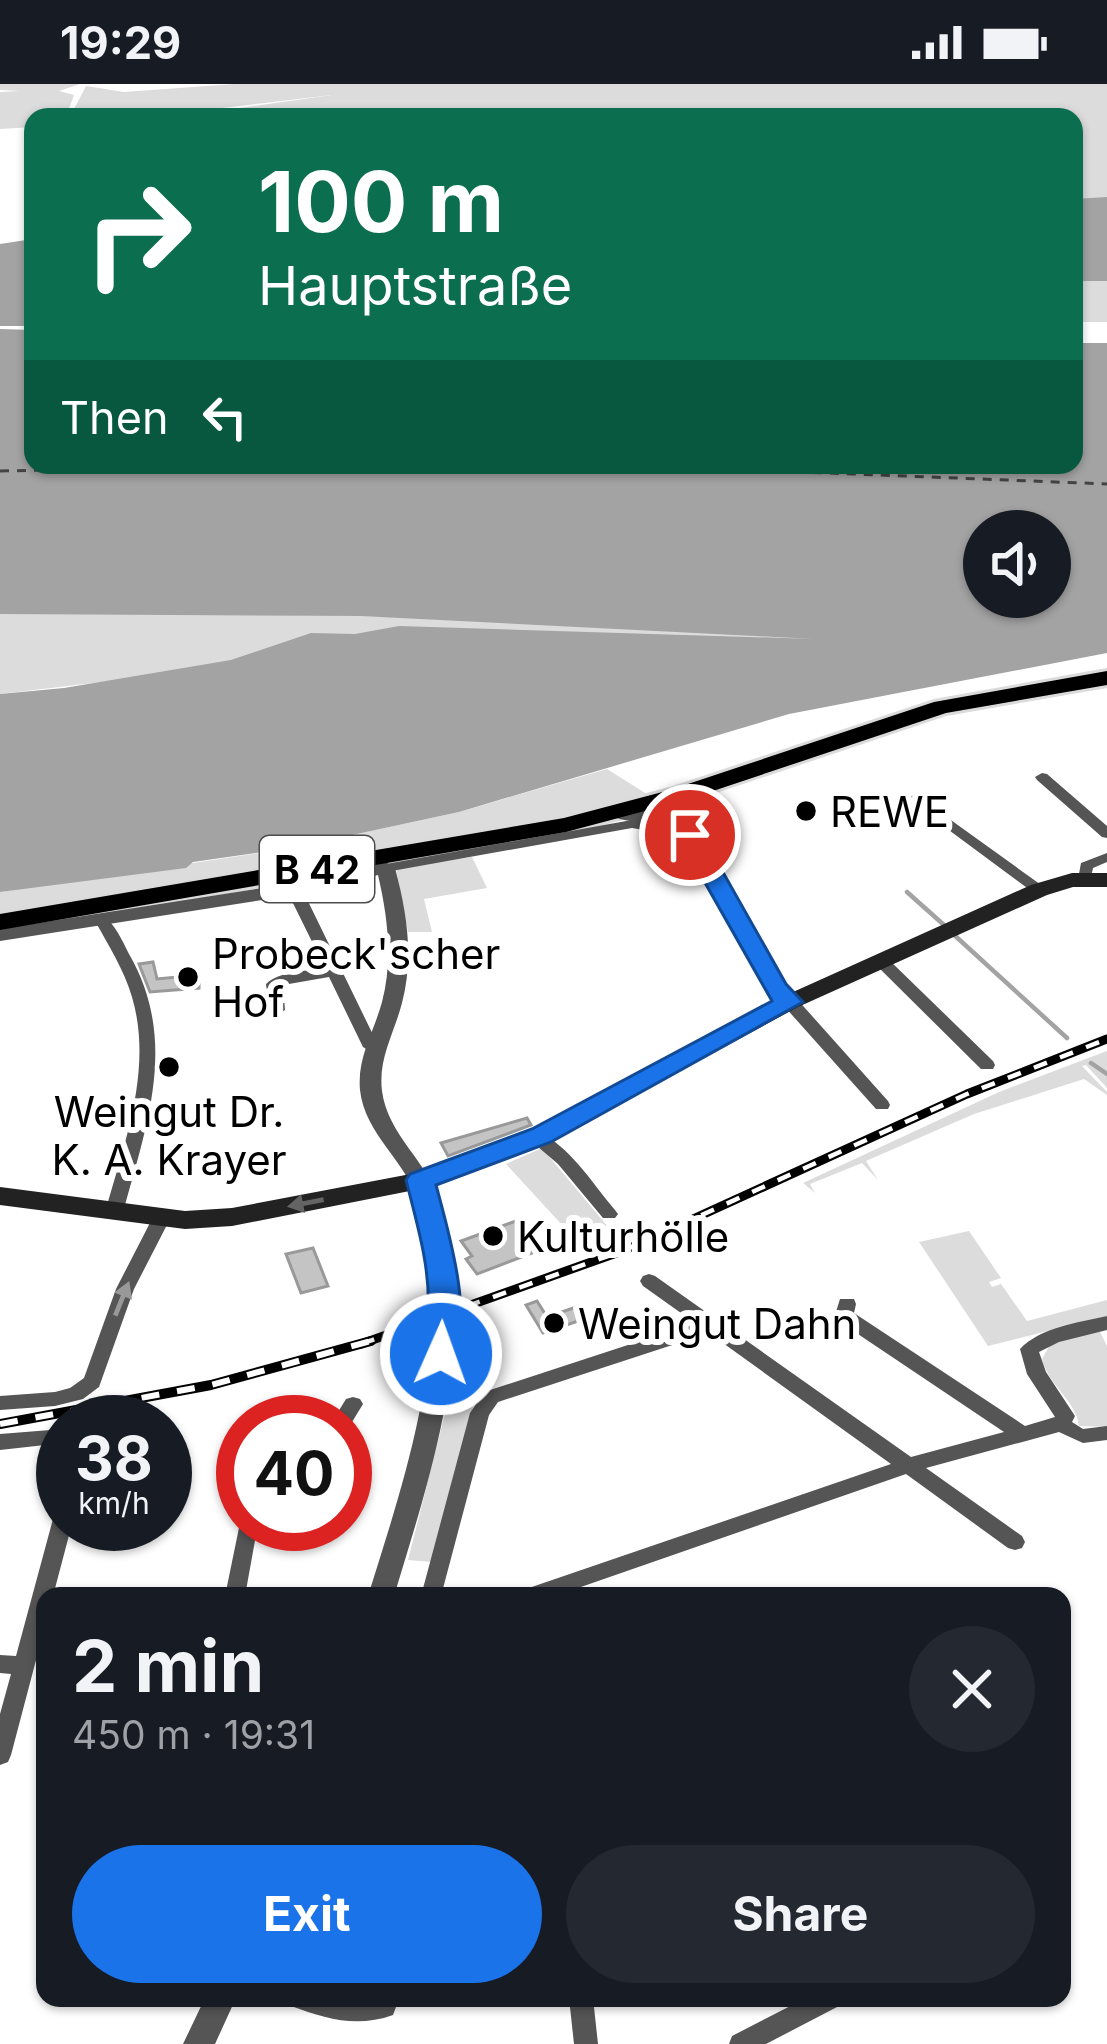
<!DOCTYPE html>
<meta charset="utf-8">
<style>
:root{--surface:#171b24;--page:#242831;--text:#f1f3f6;--muted:#9ea1a6;--accent:#1a73e8}
body{margin:0;font-family:Inter,sans-serif;background:var(--page);color:var(--text);height:100vh;display:flex;flex-direction:column;font-size:45px;white-space:nowrap}
*{box-sizing:border-box;margin:0}
p{font-size:39px;color:var(--muted)}
.icon{flex:none;width:66px;height:66px;fill:none;stroke:currentColor;stroke-width:2;stroke-linecap:round;stroke-linejoin:round}
.map{position:relative;flex:1;overflow:hidden}
.panel{position:absolute;left:36px;top:1503px;width:1035px;height:420px;display:flex;flex-direction:column;background:var(--surface);border-radius:24px;box-shadow:0 3px 9px #0004}
.panel>*{flex:none}
.hud{position:absolute;left:24px;top:24px;width:1059px;height:366px;border-radius:24px;box-shadow:0 3px 9px #0004;background:#0b6e4f;color:#fff;overflow:hidden}
.buttons{position:absolute;left:963px;top:426px;display:grid;gap:24px}
.buttons a{display:grid;place-items:center;width:108px;height:108px;border-radius:50%;background:var(--surface);box-shadow:0 3px 9px #0004;font-size:60px}
.speed{position:absolute;left:36px;top:1311px;display:flex;gap:24px;font-size:60px;font-weight:700;text-align:center}
.speed>*{display:grid;place-content:center;width:156px;height:156px;border-radius:50%;background:var(--surface);box-shadow:0 3px 9px #0004;line-height:1}
.speed small{font-size:30px;font-weight:400}
.speed .limit{border:18px solid #d22;background:#fff;color:#111}
.pin{position:absolute;display:grid;place-items:center;width:102px;height:102px;color:#fff;margin:-51px;border:6px solid #fff;border-radius:50%;box-shadow:0 3px 12px #0007}
.me{position:absolute;width:132px;margin:-66px;rotate:2deg;stroke-linejoin:round;filter:drop-shadow(0 0 9px #0008)}
.turn{display:flex;align-items:center;gap:42px;height:252px;padding:0 36px;font-size:54px}
.turn .icon{width:156px;height:156px;stroke-width:2.5}
.turn b{display:block;font-size:84px;line-height:102px}
.then{display:flex;align-items:center;height:114px;padding:0 36px;background:#0003;gap:24px;font-size:45px}
.round{display:grid;place-items:center;flex:none;width:126px;height:126px;border-radius:63px;background:var(--page)}
.summary{display:flex;align-items:center;justify-content:space-between;height:204px;padding:0 36px}
h1{font-size:72px;font-weight:700;line-height:90px}
.button{display:flex;gap:24px;margin-top:auto;padding:24px 36px}
.button a{flex:1;height:138px;border-radius:72px;background:var(--accent);color:#fff;font-size:48px;font-weight:700;line-height:138px;text-align:center}
.button a+a{background:var(--page);color:var(--text)}
.status{display:flex;justify-content:space-between;align-items:center;height:84px;padding:0 60px;background:var(--surface);direction:ltr}
.status svg{height:33px;fill:currentColor}
.map>svg:first-child{display:block}
</style>
<div class="status"><b>19:29</b><svg viewBox="0 0 49 12"><path d="M0 12V9h3v3zM5 12V6h3v6zM10 12V3h3v9zM15 12V0h3v12zM26 1h20v11H26zM47 4h2v5h-2z"/></svg></div>
<div class="map">
<svg width="1107" height="1960" viewBox="0 0 1107 1960">
<rect width="100%" height="100%" fill="#fff"/>
<path fill="#dcdcdc" d="M0,0h80l-21,7 15,4 -8,22h-33v10l-33,2v-37l20,-1 -20,-1z
M234,0h873v238h-33v-205h-899l157,-22 -186,22h-76l16,-31 38,6z
M143,529l282,4 403,20 1,5 -306,-10 -523,62v-80z
M607,685l43,27 -119,28 -531,91v-23l292,-44 167,-36z
M472,773l15,31 -63,11 8,33h-24l-12,-64z
M1107,967v37l-21,-23 -4,1 25,26v3l-23,-16 -110,35 -108,47 12,19 -16,-17 -52,21 5,9 -12,-10 196,-91z
M542,1064l77,92 -33,11 -80,-87z
M969,1147l32,47 -12,4 3,5 9,-3 26,37 80,-21v16l-119,30 -69,-104z
M1099,1246l8,16v81l-28,-1c-2,-24 -31,-41 -37,-67l9,-16z
M449,1314l25,5 -43,159 -23,-2z"/>
<path fill="#a3a3a3" fill-rule="evenodd" d="M1107,113v84h-33v-82z
M33,155v87h-33v-82z
M0,245l33,1v135h1041v-122h33v310l-318,61 -330,98 -167,36 -99,14 -7,6 -186,24v-198l64,-6 167,-28 80,-27 44,1 44,-8 415,13 -454,-23 -360,-2zM984,447h66v66h-66z"/>
<g fill="none" stroke-linecap="round" stroke-linejoin="round">
<path stroke="#a3a3a3" stroke-width="4.5" d="M907,808l37,33
M952,849l115,105
M1091,979l16,11"/>
<path stroke="#444" stroke-width="3" stroke-dasharray="9 8" stroke-linecap="butt" d="M626,381l481,19
M0,387l290,-6"/>
</g>
<path fill="#c4c4c4" stroke="#999" stroke-width="3" d="M153,878l4,17 42,-4v13l-49,4 -11,-28z
M527,1034l4,7 -83,31 -7,-13z
M524,1134l13,17 -4,2 7,13 -63,24 -11,-15 6,-3 -11,-15z
M313,1164l15,38 -27,7 -15,-39z
M537,1217l10,16 35,-12 8,12 -47,16 -17,-28z"/>
<g fill="none" stroke-linecap="round" stroke-linejoin="round">
<g stroke="#dbdbdb" stroke-width="6">
<path id="primary" d="M1107,587v14l-161,28 -260,87 -120,32 -566,98v-16l564,-96 106,-28 264,-88z"/>
</g>
<path fill="#555" fill-rule="evenodd" d="M1042,689l5,1 60,52v12l-5,-1 -65,-57 -2,-3z
M916,711l128,92 3,3 -3,3h-10l-123,-91 -2,-3 2,-3z
M632,736l54,9 7,4 -7,4 -54,-9 -246,44 -7,-4 7,-4z
M1107,769v9l-14,6 -3,14h-10l-2,-3 3,-16z
M294,800l8,5 77,158 -2,4 -6,1 -8,-5 -34,-70 -46,8 2,25 -8,5 -8,-5 -3,-26c13,-13 41,-13 59,-16l-39,-79z
M103,832c12,8 19,24 26,38 49,85 19,167 -5,255l-3,4h-12l-3,-4c19,-68 47,-141 26,-212 -8,-27 -23,-51 -37,-76z
M880,871l6,2 107,104 2,4 -2,4h-12l-107,-106 -2,-3z
M790,913l6,1 92,103 2,4 -2,4h-12l-92,-103 -2,-4 2,-4z
M537,1047c33,15 55,52 78,79l3,4 -3,4h-12l-45,-54 -27,-23 -3,-4 3,-4z
M161,1129l6,2 3,4 -36,70 -35,98 -16,12 -28,7 -55,4v-14l55,-4 15,-4 14,-10 32,-89 36,-70 3,-4z
M649,1190l6,2 256,181 93,-25 -167,-112 -2,-5 5,-16h14l2,5 -2,9 171,113 30,-9 -28,-43 -7,-25c21,-22 57,-26 87,-33v14l-48,12 -20,10 7,20 29,44 -3,6 11,7 24,-3v14l-24,3 -24,-11 -133,36 96,68 3,6 -3,6 -7,2 -7,-2 -102,-74 -351,122h-35l3,-6 368,-126 -182,-131 -211,69 -9,13 -48,181h-20l49,-183 14,-21 211,-69 -52,-37 -3,-5 3,-5z
M353,1313l7,2 3,5 -14,23 -4,1v-6h-13l14,-23z
M63,1345v14l-63,7v-16z
M63,1427v13h9l-19,72h-8v30l-34,129 -3,7 -8,3v-51l11,-40 -11,-1v-18l16,1 37,-137 3,-6z
M241,1434h2v6h15l-13,72h-20z
M288,1914c35,0 68,0 102,0l6,9 -3,8c-36,13 -67,4 -102,-9z
M569,1914h24l5,46h-24z
M806,1914h36l-3,8 -73,38h-37l3,-8z"/>
<path fill="#555" fill-rule="evenodd" d="M664,710l6,1 6,14 23,26 85,150 16,17 -3,4h-14l-14,-13 -87,-155c-23,-24 -51,-9 -75,-25l9,-6 43,5 -4,-13z
M386,778l9,6c12,45 19,89 7,135 -8,31 -24,55 -20,88 6,45 46,70 58,112 39,131 -8,267 -46,393h-26c39,-125 87,-262 50,-394 -12,-42 -53,-67 -58,-112 -3,-33 14,-58 22,-88 11,-42 6,-84 -4,-127l-84,20 -294,46v-12l294,-46z
M205,1914h31l-21,46h-32z"/>
<path fill="#222" fill-rule="evenodd" d="M1072,789h35v14h-34l-26,8 -249,112 -247,134 -121,46 -198,39 -47,3 -185,-24v-18l185,24 47,-3 184,-35 117,-44 249,-132 249,-112z"/>
<use href="#primary" fill="#000" fill-rule="evenodd"/>
<g stroke="#000" stroke-width="9">
<path id="rail-far1" d="M361,1260l264,-94 342,-156 140,-55"/>
</g>
<g stroke="#000" stroke-width="10">
<path id="rail" d="M0,1340l211,-39 160,-44"/>
</g>
<use href="#rail-far1" stroke="#fff" stroke-width="4.5" stroke-dasharray="14" stroke-linecap="butt"/>
<use href="#rail" stroke="#fff" stroke-width="6" stroke-dasharray="18" stroke-linecap="butt"/>
</g>
<defs><path id="oneway-solid" d="M-6-.8H1V-3.2L6.5 0L1 3.2V.8H-6Z" transform="scale(3)"/></defs>
<use fill="#646464" href="#oneway-solid" transform="translate(306 1119) rotate(169)"/>
<use fill="#999" href="#oneway-solid" transform="translate(122 1215) rotate(-68)"/>
<path fill="#1a73e8" stroke="#114b97" stroke-width="3" d="M690,744l12,7 84,149 17,18 -252,140 -115,43c12,45 39,134 16,177h-22c-8,-15 -3,-32 -2,-48 3,-45 -11,-90 -22,-134l4,-6 122,-45 240,-128 -94,-166z"/>
<g fill="#000" stroke="#fff" stroke-width="4.5">
<circle cx="806" cy="727" r="12"/>
<circle cx="188" cy="893" r="12"/>
<circle cx="169" cy="983" r="12"/>
<circle cx="493" cy="1152" r="12"/>
<circle cx="554" cy="1239" r="12"/>
</g>
<g text-anchor="middle" dominant-baseline="central" stroke-width="12" stroke-linejoin="round" paint-order="stroke">
<rect fill="#fff" stroke="#4c4c4c" stroke-width="3" x="260" y="752" width="114" height="66" rx="9"/>
<g font-size="39" font-weight="bold" fill="#000">
<text x="317" y="785">B 42</text>
</g>
<g font-size="42" fill="#000" stroke="#fff" text-anchor="start">
<text x="830" y="727">REWE</text>
<text x="212" y="869">Probeck'scher<tspan x="212" dy="48">Hof</tspan></text>
<text x="169" y="1027" text-anchor="middle">Weingut Dr.<tspan x="169" dy="48">K. A. Krayer</tspan></text>
<text x="517" y="1152">Kulturhölle</text>
<text x="578" y="1239">Weingut Dahn</text>
</g>
</g>
</svg>
<div class="buttons">
<a><svg class="icon" aria-label="sound" viewBox="0 0 24 24"><path d="M4 9h4l5-4v14l-5-4H4zM17 9q2 3 0 6"/></svg></a>
</div>
<div class="speed"><div>38<small>km/h</small></div><div class="limit">40</div></div>
<div class="pin" style="left:690px;top:751px;background:#d93025"><svg class="icon" aria-label="arrive" viewBox="0 0 24 24"><path d="M6 21V4h12l-3 4 3 4H6"/></svg></div>
<svg class="me" style="left:441px;top:1270px" viewBox="-20 -20 40 40"><circle r="17" fill="#1a73e8" stroke="#fff" stroke-width="3"/><path d="M0-11L8 9 0 5-8 9z" fill="#fff"/></svg>
<div class="hud">
<div class="turn"><svg class="icon" aria-label="right" viewBox="0 0 24 24"><path d="M7 20v-9h11M14 6l5 5-5 5"/></svg><div><b>100 m</b>Hauptstraße</div></div>
<div class="then">Then<svg class="icon" aria-label="left" viewBox="0 0 24 24"><path d="M17 20v-9H6M10 6l-5 5 5 5"/></svg></div>
</div>
<section class="panel">
<div class="summary"><div><h1>2 min</h1><p>450 m · 19:31</p></div><a class="round"><svg class="icon" aria-label="close" viewBox="0 0 24 24"><path d="M6 6l12 12M18 6L6 18"/></svg></a></div>
<div class="button"><a>Exit</a><a>Share</a></div>
</section>
</div>
